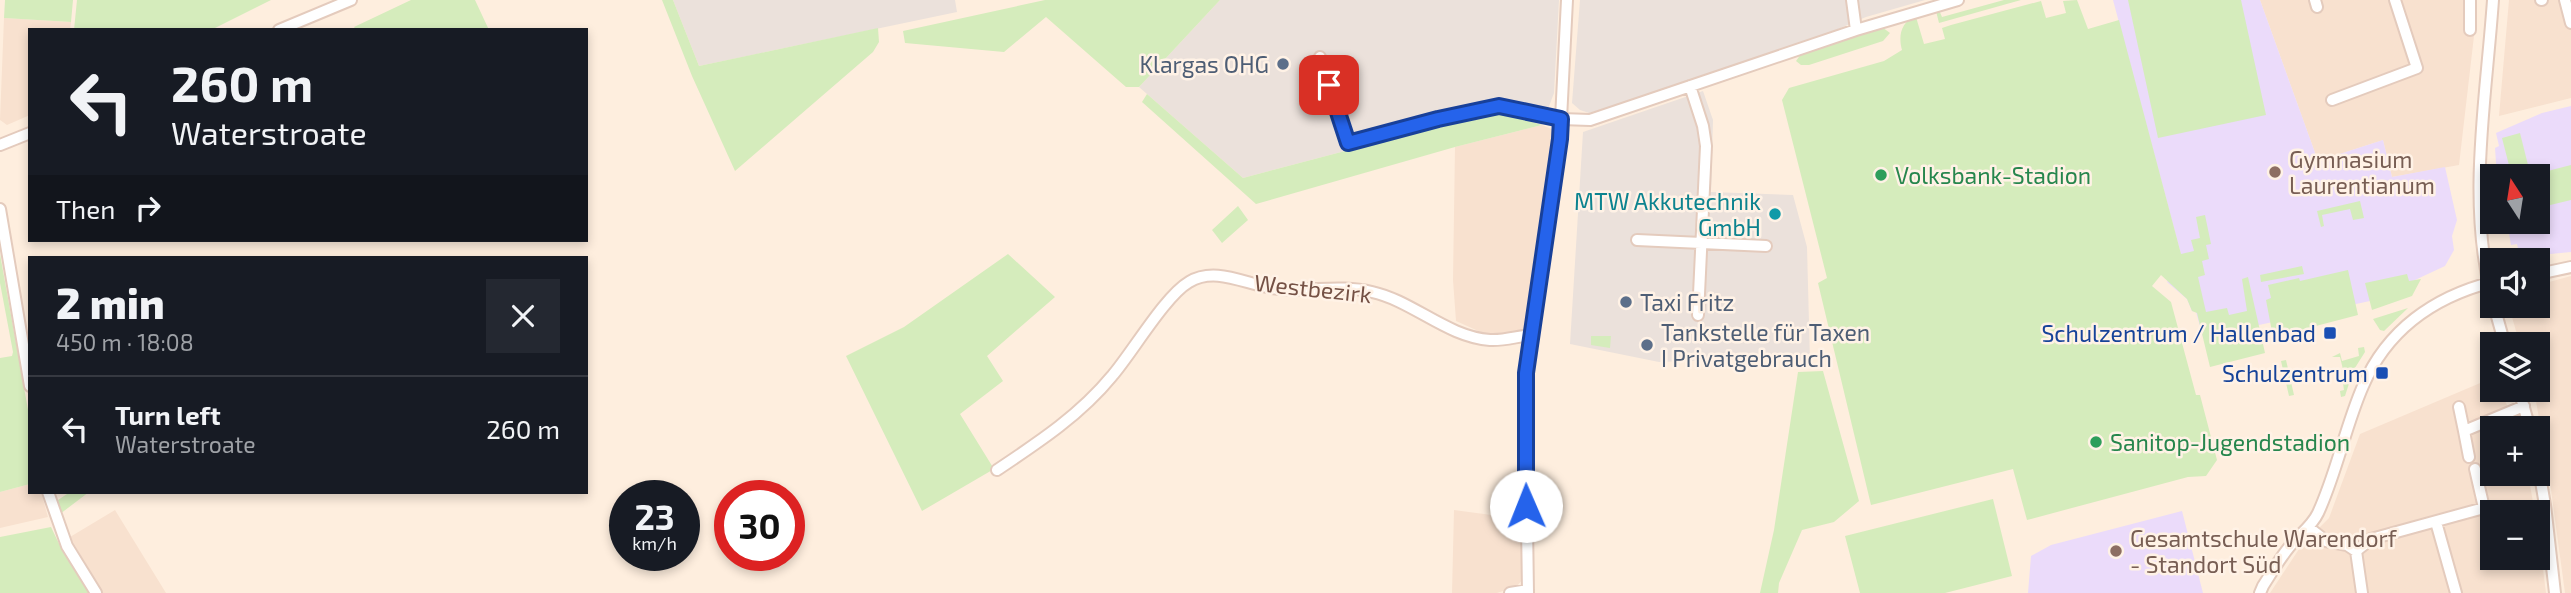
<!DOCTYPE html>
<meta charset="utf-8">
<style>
:root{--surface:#171b24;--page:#242831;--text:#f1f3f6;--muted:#9ea1a6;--line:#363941}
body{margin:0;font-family:"Exo 2",sans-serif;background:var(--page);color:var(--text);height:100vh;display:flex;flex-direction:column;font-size:26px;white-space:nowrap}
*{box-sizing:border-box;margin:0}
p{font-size:23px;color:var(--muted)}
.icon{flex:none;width:38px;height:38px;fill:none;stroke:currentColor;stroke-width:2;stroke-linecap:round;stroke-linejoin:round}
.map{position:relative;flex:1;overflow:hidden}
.panel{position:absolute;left:28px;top:256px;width:560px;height:238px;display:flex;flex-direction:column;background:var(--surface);border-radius:0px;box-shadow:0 4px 10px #0003}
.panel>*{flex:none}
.banner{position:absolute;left:28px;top:28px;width:560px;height:214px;border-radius:0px;box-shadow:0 4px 10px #0003;background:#171b24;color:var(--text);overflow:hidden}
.needle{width:46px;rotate:348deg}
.fabs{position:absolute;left:2480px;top:164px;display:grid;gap:14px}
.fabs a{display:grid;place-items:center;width:70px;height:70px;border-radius:0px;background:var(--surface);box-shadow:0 4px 10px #0003;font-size:35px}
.speed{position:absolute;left:609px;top:480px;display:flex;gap:14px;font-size:35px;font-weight:700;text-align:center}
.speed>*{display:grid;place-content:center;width:91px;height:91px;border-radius:50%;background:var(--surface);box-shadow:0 4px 10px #0003;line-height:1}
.speed small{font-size:18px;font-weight:400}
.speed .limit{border:10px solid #d22;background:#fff;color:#111}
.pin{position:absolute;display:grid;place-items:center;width:60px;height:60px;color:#fff;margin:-30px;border-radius:14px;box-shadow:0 4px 10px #0006}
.me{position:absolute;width:77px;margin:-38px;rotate:359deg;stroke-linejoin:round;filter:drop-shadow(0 0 5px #0008)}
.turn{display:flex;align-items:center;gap:24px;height:147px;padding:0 28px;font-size:32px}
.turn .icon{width:91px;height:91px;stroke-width:2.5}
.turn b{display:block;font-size:49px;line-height:60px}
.then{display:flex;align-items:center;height:66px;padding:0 28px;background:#0003;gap:14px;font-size:26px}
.round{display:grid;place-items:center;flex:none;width:74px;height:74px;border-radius:0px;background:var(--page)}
.summary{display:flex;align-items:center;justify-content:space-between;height:119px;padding:0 28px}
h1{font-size:42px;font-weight:800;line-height:52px}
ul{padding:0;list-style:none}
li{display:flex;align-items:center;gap:21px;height:105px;padding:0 28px;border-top:2px solid var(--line)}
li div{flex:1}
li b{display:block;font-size:26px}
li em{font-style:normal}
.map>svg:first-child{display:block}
</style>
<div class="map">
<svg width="2571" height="593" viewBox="0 0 2571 593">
<rect width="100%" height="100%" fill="#feeede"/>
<path fill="#f8e1cf" d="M2260,0h215l-1,36 -15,129 -67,12 -9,-37 -65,21z
M2509,0h62v98l-72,18z
M4,18l67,4 -1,8h-40v85l-23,10 -7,-5z
M1542,125l12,5 -16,115 -9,83 -23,8 -21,-2 -29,-13 -3,-41 2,-133z
M2571,276v317h-6l-16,-118 -15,-85h4v-45h-18l-8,-28 -1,-10 27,-1v-21z
M2492,378v12h8l18,39h-26v45h36l7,39h-43v45h46v-28l8,63h-276l31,-47 28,-28 31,-84z
M30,484v8h11l7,25 -48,11v-36z
M115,510l51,83h-63l-33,-56z
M1454,510l67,9 2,60 -6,7 -20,7h-45z"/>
<path fill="#ebe1db" d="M673,0h282l2,12 -258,54z
M1220,0h339l-5,93 -12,32 -40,-12 -62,13 -197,52 -104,-91z
M1580,0h345l-59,17 -93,40 -184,56 -9,-3 -8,-7z
M1703,91l10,29 -2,72 82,3 14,52 3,114 -43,-3 -108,4 -89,-18 13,-212z"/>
<path fill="#ebdbfa" d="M2113,0h147l58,161 65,-21 9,37 53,-10 12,53 -5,16 2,14 -9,16 -75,35 -167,36 -7,-25 -4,-1 -5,-12 -20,-17 16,-20z
M2571,106v146l-51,5 -3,-13 -6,1 -4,-23h31v-45h-41l-2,-29 4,-2 -3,-13 46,-20z
M2182,511l21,82h-175l3,-37 20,-11z"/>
<path fill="#d5ecbc" d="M5,0h68l-2,22 -67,-4z
M77,0h194l-60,30h-137z
M411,0h64l14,30h-133l-2,-3z
M662,0h11l26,66 179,-38 1,14 -6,10 -138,119 -43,-95z
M1045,0h175l-81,87h-13l-80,-70 -42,35 -99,-9 -2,-12z
M2004,0h17l-82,23 -3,-12 3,-1 3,7z
M2077,0l11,29 31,-9 62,234 13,-3 -3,-11 9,-2 -4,-21 9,-2 6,29 -5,1 3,14 -7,2 3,14 -7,2 8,35 21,-4 2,7 18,-4 -5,-32 6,-2 17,76 -55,14 -13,-54 -5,-2 -5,-12 -26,-24 -9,11 19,16 25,93h4l17,65 -11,16 -18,1 -161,43 -14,-51 -142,36 -53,-222 9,-5 -45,-178 7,-12 95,-27 18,-11c-4,-14 -1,-29 14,-33l8,27 21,-5 -3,-11 9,-3 90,-24 5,17 20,-5 -3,-12z
M2128,0h113l25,115 -108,23z
M1882,27l8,6 -7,8 -74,24h-8l-5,-4 5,-7z
M1147,94l96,84 197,-52 62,-13 40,12 -87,22 -199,57 -114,-102z
M2520,133l9,36 -18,4 -9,-35z
M2571,165v35l-33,8v-31h-13z
M2360,201l4,17 -11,2 -3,-11 -28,6 2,11 -3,1 -4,-16z
M1238,206l10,14 -26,23 -10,-13z
M0,254l30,167v63l-30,8v-134l12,-2 1,-4 -13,-69z
M1008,254l47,43 -68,59 16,25 -43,33 34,55 -72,42 -76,-155 58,-29z
M2302,266l2,8 -43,8 -1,-7z
M2348,270l10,45 -85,22 -7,-37 5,-2 -3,-13 31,-7 1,3z
M2407,274l2,7 12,-2 -9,17 -40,14 -7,-27z
M2408,308l-24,23 -4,-1 -7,-11z
M1591,336h20l-1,12 -19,-3z
M2364,347l1,5 -12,19 -8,25 -4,1 -1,-6 4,-1 -1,-7 3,-1 -6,-25h-8l8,-4 2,8 17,-5 -1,-8z
M2286,360l8,35 -5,1 -8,-35z
M1823,371l36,130 -25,21 -32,8 -23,53 -1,10h-18l14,-63 24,-158z
M70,492h19l-29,22 -2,-14z
M1993,499l19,77 -67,17h-85l-15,-57z
M51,527l12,25 27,41h-90v-56z"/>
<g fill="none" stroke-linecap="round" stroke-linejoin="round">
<g stroke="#e4cbbd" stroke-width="14">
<path id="minor" d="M1852,0l4,30
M2315,0l2,7
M2541,0h1
M2565,0l6,23
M279,30l72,-30
M2470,30v-30
M1320,57l28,86 90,-24 61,-13 62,13 29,1 266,-90 102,-30
M1690,86l13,40 3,20 -8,169
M2332,100l85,-32 -22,-68
M0,145l30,-12
M0,209l30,177
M1637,240l129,6
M2538,274l33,-7
M2492,299c-25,-99 -6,-198 1,-299
M2494,306l11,39
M2519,390l11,39
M2459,407l5,24
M2469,457l-5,-26 60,-25
M2538,464l7,41 10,88
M997,470c42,-28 83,-55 115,-94 20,-23 53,-80 77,-94 26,-16 56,2 83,6 33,5 67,-4 100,4 41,9 75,45 118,48 14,1 28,-4 42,-5
M48,492l19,54 29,47
M2436,522l20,71
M2308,527l18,14 21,4 9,6
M2356,551l15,-12 113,-31 -9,-39
M2356,551l6,42
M1510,593l18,-3
M1528,593l-3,-208 35,-246 7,-139
M2260,593l3,-7c9,-14 17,-28 27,-40 9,-11 22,-20 28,-33 19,-41 27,-86 45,-127 24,-56 71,-89 129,-104"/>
</g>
<use href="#minor" stroke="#fff" stroke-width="10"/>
</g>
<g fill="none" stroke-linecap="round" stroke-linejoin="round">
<g stroke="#184099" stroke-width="18">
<path id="route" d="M1329,85l19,58 90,-24 61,-13 62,13 -1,20 -34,234v133"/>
</g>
<use href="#route" stroke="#2563eb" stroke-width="12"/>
</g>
<g fill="#5c6f8a" stroke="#fff2e6" stroke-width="2.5">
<circle cx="1283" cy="64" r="7"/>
<circle cx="1626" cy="302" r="7"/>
<circle cx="1647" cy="345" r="7"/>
</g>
<g fill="#8d6e63" stroke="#fff2e6" stroke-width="2.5">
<circle cx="2275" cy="172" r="7"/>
<circle cx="2116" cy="551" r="7"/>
</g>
<g fill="#2e9e5b" stroke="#fff2e6" stroke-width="2.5">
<circle cx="1881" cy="175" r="7"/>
<circle cx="2096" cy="442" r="7"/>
</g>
<circle fill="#0f9aa8" stroke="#fff2e6" stroke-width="2.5" cx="1775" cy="214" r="7"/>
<g fill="#1a4fb4" stroke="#fff2e6" stroke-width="2.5">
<rect x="2323" y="326" width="14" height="14" rx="3.5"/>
<rect x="2375" y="366" width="14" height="14" rx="3.5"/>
</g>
<g text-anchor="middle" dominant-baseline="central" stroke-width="5" stroke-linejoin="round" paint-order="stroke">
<g font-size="23" fill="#4e5e75" stroke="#fff2e6" text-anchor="start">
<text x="1269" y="64" text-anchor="end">Klargas OHG</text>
<text x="1640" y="302">Taxi Fritz</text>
<text x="1661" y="332">Tankstelle für Taxen<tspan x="1661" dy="26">I Privatgebrauch</tspan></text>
</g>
<g font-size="23" fill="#785e54" stroke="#fff2e6" text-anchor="start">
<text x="2289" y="159">Gymnasium<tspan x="2289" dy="26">Laurentianum</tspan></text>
<text x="2130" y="538">Gesamtschule Warendorf<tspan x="2130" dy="26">- Standort Süd</tspan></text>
</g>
<g font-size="23" fill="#27864d" stroke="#fff2e6" text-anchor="start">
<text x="1895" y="175">Volksbank-Stadion</text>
<text x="2110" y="442">Sanitop-Jugendstadion</text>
</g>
<g font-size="23" fill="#0d838f" stroke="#fff2e6" text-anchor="end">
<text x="1761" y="201">MTW Akkutechnik<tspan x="1761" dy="26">GmbH</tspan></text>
</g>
<g font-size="23" fill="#755145" stroke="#fff2e6">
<text transform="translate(1313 288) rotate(6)">Westbezirk</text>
</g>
<g font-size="23" fill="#164399" stroke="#fff2e6" text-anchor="end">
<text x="2316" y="333">Schulzentrum / Hallenbad</text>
<text x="2368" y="373">Schulzentrum</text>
</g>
</g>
</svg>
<div class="fabs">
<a><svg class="needle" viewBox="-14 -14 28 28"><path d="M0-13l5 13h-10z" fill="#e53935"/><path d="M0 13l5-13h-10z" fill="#9ea1a6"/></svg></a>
<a><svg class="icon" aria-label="sound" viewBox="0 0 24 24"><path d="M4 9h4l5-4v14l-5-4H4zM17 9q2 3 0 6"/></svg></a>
<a><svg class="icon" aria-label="layers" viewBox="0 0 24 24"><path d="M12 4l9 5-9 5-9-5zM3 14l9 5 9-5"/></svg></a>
<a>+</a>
<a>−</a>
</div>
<div class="speed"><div>23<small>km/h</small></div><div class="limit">30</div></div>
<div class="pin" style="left:1329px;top:85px;background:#d93025"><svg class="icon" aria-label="arrive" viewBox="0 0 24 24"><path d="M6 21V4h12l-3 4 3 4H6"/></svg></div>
<svg class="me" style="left:1526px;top:506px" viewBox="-20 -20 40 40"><circle r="19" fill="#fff"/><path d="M0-13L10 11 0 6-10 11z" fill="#2563eb"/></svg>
<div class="banner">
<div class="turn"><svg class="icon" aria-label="left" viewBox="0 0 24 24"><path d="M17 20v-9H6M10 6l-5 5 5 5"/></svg><div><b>260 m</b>Waterstroate</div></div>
<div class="then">Then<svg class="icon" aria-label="right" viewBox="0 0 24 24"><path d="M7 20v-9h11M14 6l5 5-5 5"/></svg></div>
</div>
<section class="panel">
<div class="summary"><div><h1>2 min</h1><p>450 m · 18:08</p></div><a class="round"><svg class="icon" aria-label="close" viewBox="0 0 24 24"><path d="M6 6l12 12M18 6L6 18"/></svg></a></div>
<ul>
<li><svg class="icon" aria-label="left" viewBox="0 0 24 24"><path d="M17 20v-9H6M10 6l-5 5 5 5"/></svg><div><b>Turn left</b><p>Waterstroate</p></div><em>260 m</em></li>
</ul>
</section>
</div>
